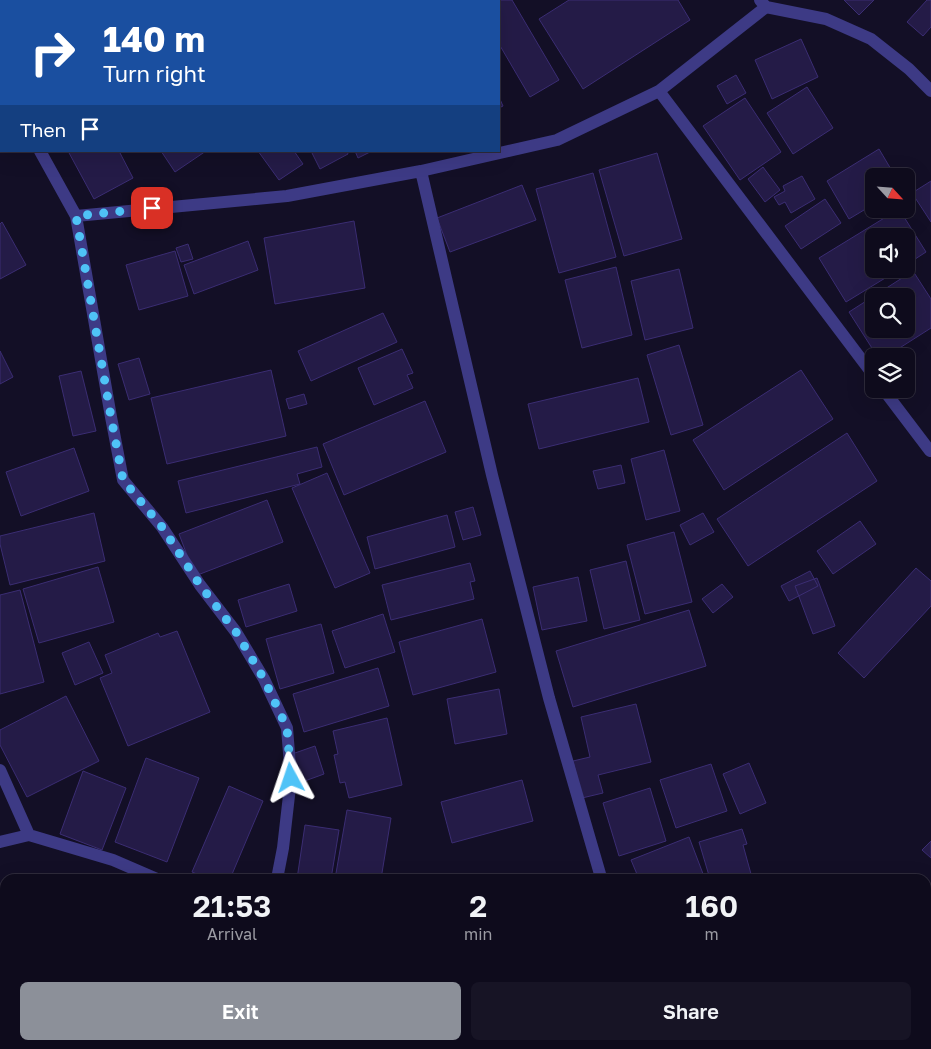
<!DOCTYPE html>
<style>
:root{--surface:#0e0b1c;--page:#171425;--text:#f1f3f6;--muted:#9b9ba3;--line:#2e2b3b;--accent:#8c9099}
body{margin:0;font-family:"Golos Text",sans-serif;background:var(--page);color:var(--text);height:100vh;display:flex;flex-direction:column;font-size:19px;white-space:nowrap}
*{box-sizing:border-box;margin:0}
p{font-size:16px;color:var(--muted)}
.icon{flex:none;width:28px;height:28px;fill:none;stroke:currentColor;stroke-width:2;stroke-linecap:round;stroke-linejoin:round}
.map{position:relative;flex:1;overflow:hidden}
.details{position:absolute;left:0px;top:874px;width:931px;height:176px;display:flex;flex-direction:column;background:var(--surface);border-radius:15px 15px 0 0;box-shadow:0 5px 20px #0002,0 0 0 1px var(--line)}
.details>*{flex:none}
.hud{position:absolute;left:0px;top:0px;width:500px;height:152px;box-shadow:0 5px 20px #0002,0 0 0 1px var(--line);background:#1a4fa0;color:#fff;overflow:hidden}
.needle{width:32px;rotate:116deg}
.tools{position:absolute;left:865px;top:168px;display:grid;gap:10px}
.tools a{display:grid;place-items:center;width:50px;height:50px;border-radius:8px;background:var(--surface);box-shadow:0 5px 20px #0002,0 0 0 1px var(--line);font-size:25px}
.pin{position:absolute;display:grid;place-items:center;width:42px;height:42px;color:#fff;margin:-21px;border-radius:10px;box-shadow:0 2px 8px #0006}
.me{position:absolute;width:55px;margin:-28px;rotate:355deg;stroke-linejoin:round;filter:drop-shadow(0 0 4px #0008)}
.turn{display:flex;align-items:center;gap:18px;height:105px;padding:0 20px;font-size:22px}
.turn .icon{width:65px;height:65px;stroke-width:2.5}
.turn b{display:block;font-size:35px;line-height:42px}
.then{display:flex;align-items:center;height:48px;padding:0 20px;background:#0003;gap:10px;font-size:19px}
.eta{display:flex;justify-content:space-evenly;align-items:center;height:85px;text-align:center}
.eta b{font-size:30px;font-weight:600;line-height:35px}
.button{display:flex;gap:10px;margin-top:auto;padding:10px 20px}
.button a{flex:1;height:58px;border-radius:8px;background:var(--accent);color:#fff;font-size:20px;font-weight:600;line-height:58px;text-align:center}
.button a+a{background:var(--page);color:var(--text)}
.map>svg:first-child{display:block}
</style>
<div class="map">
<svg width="931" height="1049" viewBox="0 0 931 1049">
<rect width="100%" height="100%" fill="#130f26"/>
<path fill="#241b47" stroke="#3b2d73" d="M52,0h71v1h-73z
M138,0h24l1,1h-24z
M425,0h26l1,1h-30z
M495,0h17l47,80 -29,17 -31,-53v-43h-6z
M569,0h109l12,20 -107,69 -44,-70z
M844,0h30l-15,15z
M927,0h4v27l-8,9 -16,-14z
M1,28v36l-1,-2v-33z
M801,39l17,38 -46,22 -17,-39z
M736,75l10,18 -19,11 -10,-18z
M807,87l26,41 -40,26 -26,-41z
M499,97l4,9 -4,2z
M745,98l36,54 -41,28 -37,-54z
M879,149l16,27h-21v28l-25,15 -22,-38z
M68,151h51l14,27 -39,21z
M161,151h45l-31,21z
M258,151h36l9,13 -24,16z
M311,151h36l1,3 -28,15z
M355,151h17l-14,7z
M657,153l25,86 -58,17 -25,-86z
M763,167l17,23 -15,12 -17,-23z
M593,173l23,84 -57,16 -23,-84z
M802,176l13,23 -24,14 -6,-11 -6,3 -5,-8 11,-6 -2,-5z
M931,181v41l-19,-29z
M522,185l14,35 -86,32 -13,-34z
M825,199l16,24 -40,26 -16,-23z
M899,209l27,43 -20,13v-29h-32v33h26l-54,33 -27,-44z
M354,221l11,67 -90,16 -11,-66z
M2,222l24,43 -26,14v-55z
M248,241l10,29 -64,24 -10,-29z
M188,244l5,15 -12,3 -5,-14z
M175,251l13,45 -49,14 -13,-45z
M616,267l16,68 -50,13 -17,-68z
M679,269l14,59 -48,12 -14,-59z
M913,271l18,28v29l-44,28h-10l-28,-44 25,-16v33h32v-33h-32z
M383,313l14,29 -86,39 -13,-30z
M679,345l24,80 -32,10 -24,-80z
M402,349l11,24 -6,2 6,13 -39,17 -16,-37z
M0,351l13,26 -13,7z
M139,358l11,36 -21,6 -11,-36z
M271,370l15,66 -119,28 -16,-66z
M801,370l32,49 -109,71 -31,-50z
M81,371l15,60 -23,5 -14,-60z
M638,378l11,44 -110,27 -11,-45z
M304,394l3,10 -18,5 -3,-10z
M425,401l21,51 -102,43 -21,-51z
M847,433l30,48 -129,85 -31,-47z
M317,447l5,20 -25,7 3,10 -114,29 -8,-32z
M74,448l15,43 -68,25 -15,-44z
M664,450l16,61 -34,9 -15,-61z
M621,465l4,18 -27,6 -5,-18z
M327,473l43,100 -35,15 -43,-100z
M267,500l16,42 -88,34 -16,-42z
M473,507l8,28 -18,5 -8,-28z
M94,513l11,48 -95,24 -10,-41v-8z
M703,513l11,19 -24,13 -10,-20z
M447,515l8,32 -80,22 -8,-32z
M860,521l16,23 -43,30 -16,-23z
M674,532l18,70 -47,12 -18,-69z
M626,561l14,59 -36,9 -14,-59z
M470,563l5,18 -5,1 4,17 -83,21 -9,-35z
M98,567l16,55 -75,21 -16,-54z
M916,568l15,13v25l-67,72 -26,-25z
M810,571l8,15 -29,15 -8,-15z
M578,577l9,44 -45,9 -9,-43z
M817,578l18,48 -22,8 -18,-48z
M289,584l8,27 -51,16 -8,-27z
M722,584l11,13 -20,16 -11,-14z
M20,590l24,92 -44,12v-99z
M689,610l17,56 -133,41 -17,-56z
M383,614l12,38 -50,16 -13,-37z
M482,619l14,53 -83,23 -14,-53z
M321,624l13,49 -54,16 -14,-50z
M177,631l33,81 -82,34 -28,-68 12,-5 -7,-18 53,-22 2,4z
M89,642l14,31 -28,12 -13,-32z
M378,668l11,38 -85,26 -11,-38z
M499,689l8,45 -52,10 -8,-45z
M66,696l33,65 -72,36 -27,-52v-15z
M636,704l15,58 -53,13 5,18 -21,5 -9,-37 17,-4 -9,-40z
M387,718l15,67 -53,13 -4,-16 -5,1 -6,-28 4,-1 -5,-23z
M315,746l9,28 -22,8 -10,-28z
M146,758l53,20 -32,84 -52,-20z
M749,763l17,40 -26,11 -17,-40z
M711,764l16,47 -51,17 -16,-48z
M83,771l43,17 -24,62 -42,-16z
M522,780l11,41 -81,22 -11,-41z
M229,786l34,15 -33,78h-21l-17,-7z
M650,788l16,53 -47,15 -16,-53z
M347,810l44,8 -10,61h-46z
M305,825l34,5 -8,49h-34z
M742,829l5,15 -4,1 8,29 -15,5h-26l-11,-37z
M689,837l16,42h-66l-8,-19z
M931,841v17l-9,-8z
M0,900l5,10v7l-5,2z
M5,926v55l-5,-10v-42z
M929,956l2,2v43l-5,-4v-38z
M0,988l5,9v9l-5,3z
M926,1017l5,4v28h-23l-5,-4h23z
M5,1020v25h33l2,4h-40v-26z
M46,1045h39l2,4h-39z
M97,1045h55l4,4h-55z
M179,1045h75l-3,4h-75z
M471,1045h59l2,4h-62l-2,-3z
M852,1045h42l5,4h-45l-3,-3z"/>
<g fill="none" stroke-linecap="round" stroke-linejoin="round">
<path stroke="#3d3a85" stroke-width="12" d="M760,0l6,7 60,12 45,20 38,30 22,22
M0,81l1,2
M659,91l215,285
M40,151l36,65 35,201 12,63 39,47 38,58 36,47 28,47 23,49 4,50 -8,70 -6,31
M421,171l71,304 57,223 51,176
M76,216l211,-20 134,-25 136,-31 102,-49 107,-84
M883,389l47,62
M0,770l29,65
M0,842l29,-7 84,25 44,19
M926,934l5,-5
M594,1045l5,4
M819,1049l4,-4"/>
</g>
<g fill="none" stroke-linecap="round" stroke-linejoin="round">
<path stroke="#4fc3f7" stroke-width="9" stroke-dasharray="0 16.2" d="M152,208l-76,8 35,201 12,63 39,47 38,58 36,47 28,47 23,49 4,50"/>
</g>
</svg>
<div class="tools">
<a><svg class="needle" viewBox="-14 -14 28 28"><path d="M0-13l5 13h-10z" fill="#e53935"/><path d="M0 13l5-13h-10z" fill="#9b9ba3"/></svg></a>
<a><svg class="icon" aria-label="sound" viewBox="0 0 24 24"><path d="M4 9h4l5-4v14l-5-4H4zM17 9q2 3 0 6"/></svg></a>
<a><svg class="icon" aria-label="search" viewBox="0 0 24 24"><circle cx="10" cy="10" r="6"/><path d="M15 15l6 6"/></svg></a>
<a><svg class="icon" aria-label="layers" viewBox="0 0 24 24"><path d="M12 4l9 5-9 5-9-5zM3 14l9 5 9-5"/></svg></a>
</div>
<div class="pin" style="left:152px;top:208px;background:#d93025"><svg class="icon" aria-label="arrive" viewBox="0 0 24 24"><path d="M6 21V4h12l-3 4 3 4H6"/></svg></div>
<svg class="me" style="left:291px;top:778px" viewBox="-20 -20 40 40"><path d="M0-17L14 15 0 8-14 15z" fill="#4fc3f7" stroke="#fff" stroke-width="4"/></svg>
<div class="hud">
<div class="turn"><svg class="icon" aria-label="right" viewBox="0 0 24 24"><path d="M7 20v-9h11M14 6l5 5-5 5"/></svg><div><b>140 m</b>Turn right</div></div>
<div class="then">Then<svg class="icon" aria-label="arrive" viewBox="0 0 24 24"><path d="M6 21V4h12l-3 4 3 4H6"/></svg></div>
</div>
<section class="details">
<div class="eta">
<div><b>21:53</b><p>Arrival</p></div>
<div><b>2</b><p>min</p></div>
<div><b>160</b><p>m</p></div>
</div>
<div class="button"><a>Exit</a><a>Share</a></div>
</section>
</div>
